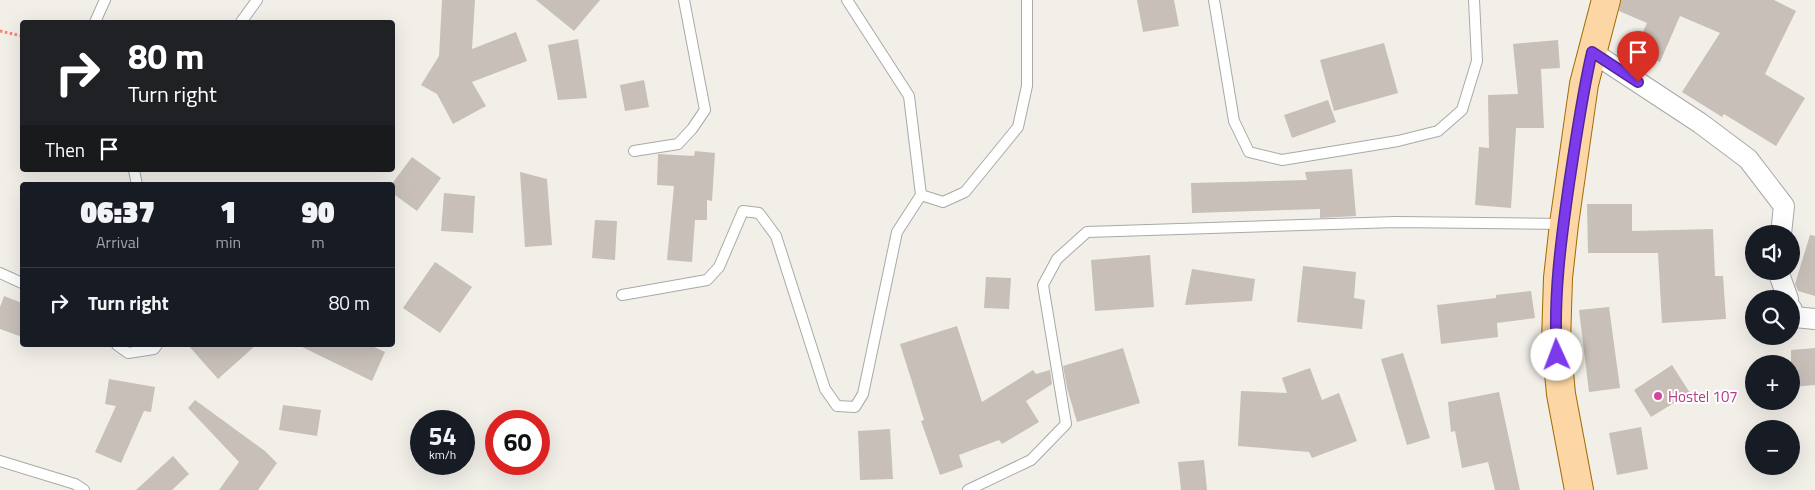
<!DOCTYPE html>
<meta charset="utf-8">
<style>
:root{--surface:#171b24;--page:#242831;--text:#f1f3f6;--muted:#9ea1a6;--line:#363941}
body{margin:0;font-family:"Titillium Web",sans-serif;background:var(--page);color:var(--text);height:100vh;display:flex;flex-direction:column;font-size:19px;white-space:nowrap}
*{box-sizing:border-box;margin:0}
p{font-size:16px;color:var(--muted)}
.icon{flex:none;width:28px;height:28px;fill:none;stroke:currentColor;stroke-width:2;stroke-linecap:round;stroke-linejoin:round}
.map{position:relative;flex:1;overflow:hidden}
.sheet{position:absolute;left:20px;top:182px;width:375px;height:165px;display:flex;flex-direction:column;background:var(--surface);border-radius:5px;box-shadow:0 5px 20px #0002}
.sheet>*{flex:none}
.top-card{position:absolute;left:20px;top:20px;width:375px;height:152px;border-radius:5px;box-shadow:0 5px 20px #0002;background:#202124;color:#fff;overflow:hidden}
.controls{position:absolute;left:1745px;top:225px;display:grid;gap:10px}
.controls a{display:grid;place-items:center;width:55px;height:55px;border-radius:50%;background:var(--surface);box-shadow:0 5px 20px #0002;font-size:25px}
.speed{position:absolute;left:410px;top:410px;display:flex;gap:10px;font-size:25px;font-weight:700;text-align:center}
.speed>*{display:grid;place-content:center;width:65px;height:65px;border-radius:50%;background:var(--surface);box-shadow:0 5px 20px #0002;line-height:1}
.speed small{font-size:12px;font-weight:400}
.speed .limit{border:8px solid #d22;background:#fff;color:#111}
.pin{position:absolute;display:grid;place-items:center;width:42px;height:42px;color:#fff;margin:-51px -21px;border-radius:50% 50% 50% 0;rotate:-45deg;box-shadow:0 0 5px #0007}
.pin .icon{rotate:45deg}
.me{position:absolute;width:55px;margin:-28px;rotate:358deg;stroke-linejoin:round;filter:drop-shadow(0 0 4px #0008)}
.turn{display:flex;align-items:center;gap:18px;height:105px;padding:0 25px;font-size:22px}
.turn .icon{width:65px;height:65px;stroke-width:2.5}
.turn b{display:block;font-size:35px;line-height:42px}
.then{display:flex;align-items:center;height:48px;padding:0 25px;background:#0003;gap:10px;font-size:19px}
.eta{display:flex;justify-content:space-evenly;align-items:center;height:85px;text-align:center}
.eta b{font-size:30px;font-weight:800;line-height:35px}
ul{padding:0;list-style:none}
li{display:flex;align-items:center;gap:15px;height:70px;padding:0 25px;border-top:1px solid var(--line)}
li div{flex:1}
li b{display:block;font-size:19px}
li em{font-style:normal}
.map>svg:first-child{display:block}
</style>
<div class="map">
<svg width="1815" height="490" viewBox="0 0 1815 490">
<rect width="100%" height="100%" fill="#f2efe9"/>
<path fill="#c7bfb8" d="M442,0h33l-3,49 44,-17 11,29 -55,21 14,24 -33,18 -16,-30 -16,-9 18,-29z
M536,0h64l-26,31z
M1137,0h37l5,26 -36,6z
M1621,0h153l22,11 -31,63 40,24 -29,48 -52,-32 -2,3 -40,-25 38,-59 -40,-17 -20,46 -26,-11 13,-28 -28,-12z
M578,39l9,59 -29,2 -10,-55z
M1558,40l2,28 -19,1 3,59h-28l-5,80 -36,-3 4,-58 10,1 -1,-53 30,-1 -5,-50z
M1384,43l14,50 -64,18 -14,-51z
M644,80l5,27 -24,4 -5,-26z
M1328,100l8,22 -44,16 -8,-23z
M695,151l20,2 -3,48 -5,-1v20h-12l-3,42 -25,-2 7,-74 -17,-1 1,-31 36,2z
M412,157l29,21 -24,33 -25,-18v-8h-1z
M1352,169l4,47 -36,2v-9l-128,4 -1,-30 116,-3 -2,-8z
M520,172l27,7 5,66 -27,2z
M444,193l31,3 -2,37 -32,-2z
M1587,204h45v27l81,-2 2,47h8l3,43 -64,4 -4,-70h-70z
M595,220l22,1 -2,39 -23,-2z
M1810,235l5,1v60l-17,-5 -3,-7z
M1150,255l4,52 -59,4 -4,-51z
M435,262l37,25 -32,46 -37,-25z
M1303,266l53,6 -2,26 11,2 -3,29 -65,-7z
M1192,269l63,10 -3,22 -67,4z
M986,277l25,1 -2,31 -25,-1z
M1531,291l4,27 -38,5 1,14 -57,7 -4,-39 59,-7v-3z
M4,296l18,7v34l-22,-8v-22z
M1609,307l11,81 -31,4 -10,-82z
M957,326l25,76 51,-32 3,4 14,-4 2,14 -26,17 13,21 -37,22 -3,-4 -40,15 4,12 -23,8 -19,-54 3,-1 -24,-76z
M188,345h68l-38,34z
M298,345h72l15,7 -13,29z
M1123,348l17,55 -63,19 -10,-34 -4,-22z
M1815,348v37l-24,2v-37z
M1403,353l27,85 -23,7 -26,-86z
M1672,365l18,28 -39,24 -17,-27z
M1310,368l12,32 17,-7 18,48 -45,17 -3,-6 -71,-6 3,-55 46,2 -5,-15z
M109,379l46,8 -4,25 -7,-1 -23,52 -26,-11 21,-46 -11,-2z
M1499,392l21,98h-25l-7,-28 -26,6 -7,-37 -4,1 -3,-30z
M195,400l70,51 12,12 -19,27h-39l20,-28 -51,-54z
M283,405l38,5 -4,26 -38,-6z
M1641,427l7,42 -31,6 -8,-42z
M890,429l3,50 -33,1 -2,-49z
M173,456l16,18 -17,16h-36z
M1204,460l3,30h-26l-3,-28z"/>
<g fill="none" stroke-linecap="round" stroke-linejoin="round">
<g stroke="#a9a9a9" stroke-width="12">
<path id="lane" d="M847,0l62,96 12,99 22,7 22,-10 53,-65 9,-41v-86
M1214,0l20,121 15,31 33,8 116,-19 40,-10 24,-21 15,-49 -3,-61
M95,22l10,-22
M241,22l16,-22
M634,151l44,-7 14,-15 13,-19 -21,-110
M134,170l3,15
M0,273l22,10
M622,295l85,-15 12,-13 24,-56 16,2 17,23 49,153 12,17 18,1 8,-13 34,-162 24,-37
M117,345l11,8 26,-4 3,-4
M0,461l75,23 9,6
M968,490l63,-30 35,-36 -23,-139 14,-26 30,-27 309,-10 166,2"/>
</g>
<g stroke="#a9a9a9" stroke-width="22">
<path id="street" d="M1592,52l108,71 48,36 36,47 -3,28
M1778,271l10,28
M1791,308l4,9 20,2"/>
</g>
<g stroke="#a06b00" stroke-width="30">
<path id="primary" d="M1579,490l-18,-96 -5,-52 2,-64 6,-54 20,-140 22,-84"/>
</g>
<path stroke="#fa8072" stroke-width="3" stroke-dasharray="2.5 2.5" stroke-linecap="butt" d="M0,31l22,5"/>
<use href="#lane" stroke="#fff" stroke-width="10"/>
<use href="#street" stroke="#fff" stroke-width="20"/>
<use href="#primary" stroke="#fcd6a4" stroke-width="28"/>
</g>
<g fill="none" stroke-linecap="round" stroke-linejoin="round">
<g stroke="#51269a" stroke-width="12">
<path id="route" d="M1557,355c-4,-57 4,-115 12,-171 7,-45 13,-89 23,-132l46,30"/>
</g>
<use href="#route" stroke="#7c3aed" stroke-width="9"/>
</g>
<circle fill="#d1479c" stroke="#fff" stroke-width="2" cx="1658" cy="396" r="5"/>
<g text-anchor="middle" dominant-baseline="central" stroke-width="4" stroke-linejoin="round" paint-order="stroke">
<g font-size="15" fill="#b23c85" stroke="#fff" text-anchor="start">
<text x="1668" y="396">Hostel 107</text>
</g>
</g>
</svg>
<div class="controls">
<a><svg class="icon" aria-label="sound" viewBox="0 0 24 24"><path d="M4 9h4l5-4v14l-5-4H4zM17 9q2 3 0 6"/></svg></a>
<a><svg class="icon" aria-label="search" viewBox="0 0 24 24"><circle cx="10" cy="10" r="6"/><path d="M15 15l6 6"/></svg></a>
<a>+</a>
<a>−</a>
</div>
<div class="speed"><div>54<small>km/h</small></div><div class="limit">60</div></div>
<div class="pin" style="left:1638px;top:82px;background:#d93025"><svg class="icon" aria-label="arrive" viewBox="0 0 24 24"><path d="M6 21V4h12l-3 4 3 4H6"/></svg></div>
<svg class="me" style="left:1557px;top:355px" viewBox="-20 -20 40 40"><circle r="19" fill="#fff"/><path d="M0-13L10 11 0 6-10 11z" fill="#7c3aed"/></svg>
<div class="top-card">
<div class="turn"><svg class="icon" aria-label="right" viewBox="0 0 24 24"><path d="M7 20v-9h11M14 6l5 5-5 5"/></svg><div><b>80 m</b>Turn right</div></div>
<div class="then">Then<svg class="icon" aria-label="arrive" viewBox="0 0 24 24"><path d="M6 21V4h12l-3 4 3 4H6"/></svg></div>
</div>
<section class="sheet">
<div class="eta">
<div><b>06:37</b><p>Arrival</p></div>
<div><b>1</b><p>min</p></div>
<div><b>90</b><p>m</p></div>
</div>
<ul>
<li><svg class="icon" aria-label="right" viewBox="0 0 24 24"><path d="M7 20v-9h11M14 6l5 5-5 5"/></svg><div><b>Turn right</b></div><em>80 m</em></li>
</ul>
</section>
</div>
